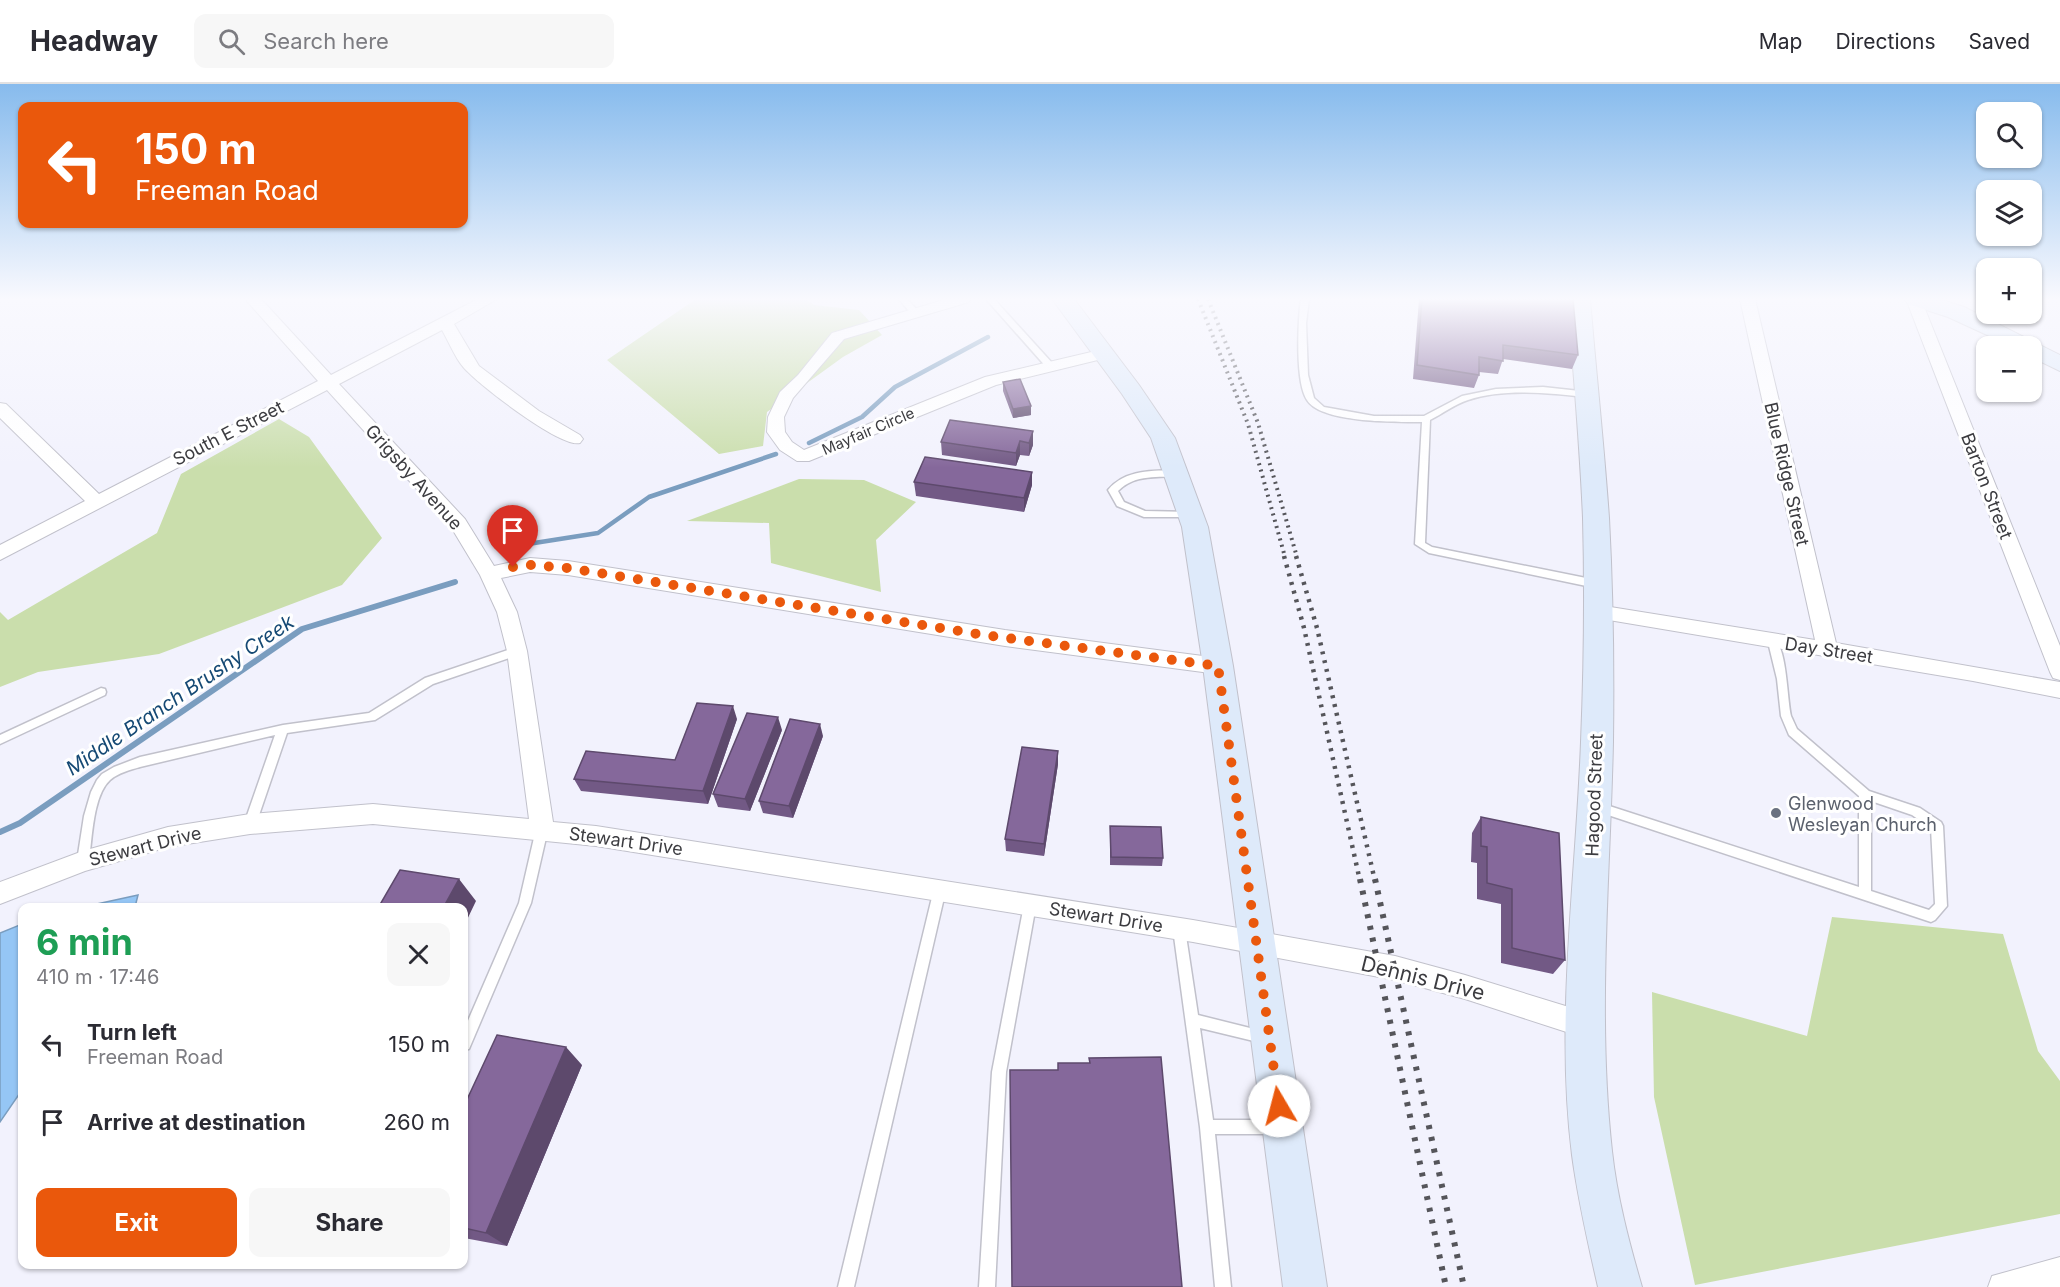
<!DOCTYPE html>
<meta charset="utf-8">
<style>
:root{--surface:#fff;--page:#f7f7f7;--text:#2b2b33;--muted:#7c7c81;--line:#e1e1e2;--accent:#ea580c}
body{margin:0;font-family:Inter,sans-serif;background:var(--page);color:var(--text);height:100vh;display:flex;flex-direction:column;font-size:22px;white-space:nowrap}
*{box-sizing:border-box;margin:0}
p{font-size:20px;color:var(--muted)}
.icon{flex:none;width:33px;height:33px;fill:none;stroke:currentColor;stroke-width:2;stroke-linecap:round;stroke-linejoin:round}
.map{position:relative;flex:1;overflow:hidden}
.details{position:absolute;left:18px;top:819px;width:450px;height:366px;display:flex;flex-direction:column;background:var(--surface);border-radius:12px;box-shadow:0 2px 4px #0004}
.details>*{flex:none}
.hud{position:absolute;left:18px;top:18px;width:450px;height:126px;border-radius:12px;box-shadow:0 2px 4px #0004;background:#ea580c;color:#fff;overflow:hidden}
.buttons{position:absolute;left:1976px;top:18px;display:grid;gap:12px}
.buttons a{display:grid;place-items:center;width:66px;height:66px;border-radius:12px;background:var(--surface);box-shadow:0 2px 4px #0004;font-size:30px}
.pin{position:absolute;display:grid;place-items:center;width:51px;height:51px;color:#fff;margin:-62px -26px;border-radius:50% 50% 50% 0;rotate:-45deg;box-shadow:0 0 6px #0007}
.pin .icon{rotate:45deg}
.me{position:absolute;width:66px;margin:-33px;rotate:352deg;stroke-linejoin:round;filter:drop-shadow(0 0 4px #0008)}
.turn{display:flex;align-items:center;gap:21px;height:126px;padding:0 18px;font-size:27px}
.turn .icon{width:78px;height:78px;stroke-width:2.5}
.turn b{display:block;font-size:42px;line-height:51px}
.round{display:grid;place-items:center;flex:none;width:63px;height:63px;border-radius:12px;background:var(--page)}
.overview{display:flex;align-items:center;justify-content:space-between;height:102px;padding:0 18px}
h1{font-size:36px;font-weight:700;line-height:45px;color:#1e9e55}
.cta{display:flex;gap:12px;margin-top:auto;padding:12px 18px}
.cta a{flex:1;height:69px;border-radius:12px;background:var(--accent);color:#fff;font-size:24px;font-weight:700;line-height:69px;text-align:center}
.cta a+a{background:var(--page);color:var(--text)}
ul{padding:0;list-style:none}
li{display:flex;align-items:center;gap:18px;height:78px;padding:0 18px}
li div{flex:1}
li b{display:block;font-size:22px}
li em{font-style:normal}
header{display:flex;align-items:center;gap:36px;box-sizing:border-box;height:84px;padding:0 30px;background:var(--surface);border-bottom:2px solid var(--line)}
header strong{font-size:28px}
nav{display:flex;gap:33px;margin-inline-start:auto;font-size:21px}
.search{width:420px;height:54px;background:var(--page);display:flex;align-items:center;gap:15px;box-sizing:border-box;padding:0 21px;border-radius:12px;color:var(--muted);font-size:22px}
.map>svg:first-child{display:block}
</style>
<header>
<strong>Headway</strong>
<div class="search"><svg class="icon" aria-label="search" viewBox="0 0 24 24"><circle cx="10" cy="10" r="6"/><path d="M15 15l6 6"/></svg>Search here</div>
<nav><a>Map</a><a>Directions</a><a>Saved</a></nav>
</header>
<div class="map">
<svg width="2060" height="1203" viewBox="0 0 2060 1203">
<rect width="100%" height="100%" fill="#f2f2fd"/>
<path fill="#cadeac" d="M696,215h109l9,6 45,5 23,25 -39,22 -76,55 -4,34 -44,8 -112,-94z
M279,335l30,18 73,101 -40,47 -183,69 -121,18 -38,15v-75l8,8 149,-87 24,-59z
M799,395l65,1 52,22 -40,38 5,52 -110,-29 -2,-40 -82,-2z
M1832,833l171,17 35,117 22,30v133l-365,71 -41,-188 -2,-105 155,44z"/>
<path fill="#95c6f5" stroke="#7a9dbf" stroke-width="1.5" d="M138,811l-3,12h-52z
M22,840v166l-22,32v-189z"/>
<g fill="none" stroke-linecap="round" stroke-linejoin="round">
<path stroke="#7a9dbf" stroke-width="4.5" d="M809,359l53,-26 33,-30 93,-50
M528,460l70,-11 51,-36 127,-43"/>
<path stroke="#7a9dbf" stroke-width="6" d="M0,748l20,-9 282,-194 153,-47"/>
<g stroke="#c1c1cb" stroke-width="3">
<path id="lane" d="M899,215h8l12,13v4h-6z
M986,215h8l60,66v4h-6z
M1301,215h8l-3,24 2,52 6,23 10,9 50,9h50l38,-20 34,-7 47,-2 46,5 1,2 -4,3c-37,-4 -83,-9 -118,3 -13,4 -26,14 -38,20l-5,123 7,4 164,33 3,2 2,2 -2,2 -3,2 -167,-35 -14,-9 7,-122c-26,0 -101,1 -115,-22 -12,-18 -9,-79 -6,-101z
M1177,386l4,3 -1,2c-22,4 -44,-2 -62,16l6,11 21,9 47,1 3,1 2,2 -2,2h-51l-27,-11 -9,-16c17,-21 45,-19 69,-20z
M1773,554c14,7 14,62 18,78 2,4 4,9 6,13l72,62 51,17 21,14 2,4 4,80 -12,14 -4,2 -338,-112 -2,-3 2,-3 4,-2 262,85v-91l-70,-61 -8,-19 -4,-37 -9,-37zM1871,717l41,14 19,13 4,76 -6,6 -58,-19z
M517,563l4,1 1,3 -1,3 -88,30 -58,36 -88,13 -31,91 -2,3 -4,2 -4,-2 -2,-3 31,-89 -135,32c-10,3 -22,6 -30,13 -17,15 -18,59 -21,81l-2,4 -4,1 -4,-1 -2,-4 7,-45 7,-24 6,-12 5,-6 12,-7 26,-10 143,-32 86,-12 56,-35z
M101,604l4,1 1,3 -1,3 -105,49v-9z
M542,740l4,1 2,4 -17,74 -62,146 -5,1v-20l55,-127 17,-74 2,-4z
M940,800l4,1 2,4 -92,398h-16l96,-398 2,-4z
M1030,816l4,1 2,4 -30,167 -11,215h-16l13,-215 32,-167 2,-4z
M1179,839l4,2 2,4 13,86 64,16 5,1 2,5 -2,5 -5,1 -62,-15 13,92h63l5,2 2,5 -2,5 -5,2h-61l16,153h-16l-15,-160 -27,-198 2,-4z"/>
</g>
<g stroke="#c1c1cb" stroke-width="2">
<path id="street" d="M245,215h16l70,76 147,-76h19l-43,25 25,42 60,45 41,24 3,4 -3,4c-19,5 -95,-54 -111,-70 -12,-10 -19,-29 -27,-43l-103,54 126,135 29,47 36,-8 38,3 437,69 213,28 7,2 3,6 -3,6 -7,2 -213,-28 -437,-71 -38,-3 -29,6 16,34 10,39 26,171 43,4 597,94 202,36 70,19 120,37 9,4 4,9 -4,9 -9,4 -120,-39 -70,-19 -202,-38 -597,-96 -223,-22 -123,10 -82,13 -83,24 -85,33v-22l83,-31 85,-24 82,-13 123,-10 156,15 -22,-168 -10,-39 -17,-37 -29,-48 -124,-137 -327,170v-15l85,-44 -85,-83v-15l6,1 93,90 219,-113z
M947,215h24l-2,3 -125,37 -51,59 -9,19 1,15 7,10 12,8 181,-73 119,-28 8,5 -2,3 -114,28 -187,76h-12l-17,-11 -13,-18 1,-15 12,-25 18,-17 34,-42z
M1740,215h15l81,344 224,39v16l-87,-17 -382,-64 -3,-5 3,-5 7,-2 217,35z
M1906,215h15l139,347v34l-7,-2 -3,-6z
M2060,1173v30h-72l4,-11z"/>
</g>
<g stroke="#c1c1cb" stroke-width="2">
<path id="secondary" d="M1052,215h22l65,86 36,53 33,89 25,139 94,621h-44l-80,-621 -21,-139 -31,-89 -29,-44z
M1568,215h22c6,73 14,146 19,219 4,74 5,150 4,224 -3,137 -16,273 -1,409 5,46 17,91 30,136h-44c-10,-44 -20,-87 -26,-132 -17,-136 4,-276 9,-413 3,-74 4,-149 2,-224 -3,-73 -10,-146 -15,-219z
M1905,215h34l25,8 96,48v16l-29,-14v-11h-20l-63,-29 -40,-13z"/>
</g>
<use href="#lane" fill="#fff" fill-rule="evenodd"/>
<use href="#street" fill="#fff" fill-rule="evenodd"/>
<use href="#secondary" fill="#deeafa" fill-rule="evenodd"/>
<path stroke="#55555a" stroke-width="4" stroke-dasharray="2 4.5" stroke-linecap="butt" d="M1198,215l50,125 37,133
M1208,215l50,124 39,134"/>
<path stroke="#55555a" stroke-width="4.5" stroke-dasharray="3 6" stroke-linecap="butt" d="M1284,472l20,72 56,253
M1296,472l21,72 58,253"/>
<path stroke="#55555a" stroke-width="6" stroke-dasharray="4 8" stroke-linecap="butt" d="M1360,795l86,408
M1375,795l89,408"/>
</g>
<path fill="#725985" d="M1419,215h154l5,56 -6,14 -69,-10 -5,15 -19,-2v3l-5,13 -61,-9z
M1003,298l28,33 -18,3 -10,-27z
M1033,347v14l-4,11 -9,-1 -4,11 -74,-11 -1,-13z
M914,398l118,3 -8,27 -108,-16z
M737,635l-29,85 -127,-13 -7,-12 101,-19z
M782,646l-32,81 -32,-4 -5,-13z
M823,652l-30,82 -30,-5 -4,-12z
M1058,667v13l-14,92 -38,-5 -1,-12z
M1481,733l84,143 -12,14 -52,-11v-59l-24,-5v-36l-6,-1 1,-29z
M1110,742l53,32 -1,8 -52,-1z
M582,981l-75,181 -43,-8v-132z"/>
<path fill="#5d496c" d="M1031,322v9l-18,3v-9z
M1033,347v14l-4,11v-13z
M1020,357v14l-4,11v-13z
M1032,388v13l-8,27v-14z
M733,622l4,13 -29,85 -5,-13z
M778,633l4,13 -32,81 -5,-12z
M820,640l3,12 -30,82 -4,-12z
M1058,667v13l-14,92v-12z
M459,795l17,22 -12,25v-18h-21z
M566,963l16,18 -75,181 -21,-13z"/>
<path fill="#85689b" stroke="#5d496c" stroke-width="1.5" d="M1422,215h151l5,56 -75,-10v16l-24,-4v18l-62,-10z
M1020,295l11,27 -18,3 -10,-27z
M950,336l83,11 -4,12 -9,-2 -4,12 -75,-11z
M925,373l107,15 -8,26 -110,-16z
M697,619l36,3 -30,85 -129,-12 12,-28 89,9z
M747,629l31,4 -33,82 -32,-5z
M790,635l30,5 -31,82 -30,-5z
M1022,663l36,4 -14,93 -39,-5z
M1481,733l78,16 6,127 -53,-12v-59l-25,-6v-36l-6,-1z
M1110,742l51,1 2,31 -52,-1z
M400,786l59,9 -16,29h-65z
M497,951l69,12 -80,186 -22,-5v-122z
M1161,973l21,230h-170l-2,-217h48v-7h32l-1,-5z"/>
<linearGradient id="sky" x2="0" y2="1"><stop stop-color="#87bbed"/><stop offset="0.56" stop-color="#f9f9fe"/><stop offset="1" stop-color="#f9f9fe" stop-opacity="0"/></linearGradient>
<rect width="2060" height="384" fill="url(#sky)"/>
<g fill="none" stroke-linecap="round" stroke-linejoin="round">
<path stroke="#ea580c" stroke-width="10" stroke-dasharray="0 18" d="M513,483l17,-2 38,3 416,67 234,31 61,440"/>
</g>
<circle fill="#6b7280" stroke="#fff" stroke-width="2" cx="1776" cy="729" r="6"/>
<g text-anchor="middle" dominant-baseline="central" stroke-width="6" stroke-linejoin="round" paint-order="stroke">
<g font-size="15" fill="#3c3c40" stroke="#fff">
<text transform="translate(868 347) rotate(-23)">Mayfair Circle</text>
</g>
<g font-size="18" fill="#3c3c40" stroke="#fff">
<text transform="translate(228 349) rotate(-27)">South E Street</text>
<text transform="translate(1787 390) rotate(77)">Blue Ridge Street</text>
<text transform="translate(414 393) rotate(48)">Grigsby Avenue</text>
<text transform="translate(1987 402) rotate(69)">Barton Street</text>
<text transform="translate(1829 566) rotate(9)">Day Street</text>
<text transform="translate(1594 711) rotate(-88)">Hagood Street</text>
<text transform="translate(626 757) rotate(8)">Stewart Drive</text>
<text transform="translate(145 762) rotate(-14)">Stewart Drive</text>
<text transform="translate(1106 833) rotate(9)">Stewart Drive</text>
</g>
<g font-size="18" fill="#5b616d" stroke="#fff" text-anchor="start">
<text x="1788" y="719">Glenwood<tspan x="1788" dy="21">Wesleyan Church</tspan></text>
</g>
<g font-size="20" font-style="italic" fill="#154974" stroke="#fff">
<text transform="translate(180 611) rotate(-34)">Middle Branch Brushy Creek</text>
</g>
<g font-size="21" fill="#3c3c40" stroke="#fff">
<text transform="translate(1423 894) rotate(14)">Dennis Drive</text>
</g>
</g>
</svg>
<div class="buttons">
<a><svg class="icon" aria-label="search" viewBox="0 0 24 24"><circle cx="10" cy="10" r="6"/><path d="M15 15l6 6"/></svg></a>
<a><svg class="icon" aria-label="layers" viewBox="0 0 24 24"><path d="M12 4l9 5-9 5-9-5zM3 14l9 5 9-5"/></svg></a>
<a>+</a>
<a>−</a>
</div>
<div class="pin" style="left:513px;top:483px;background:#d93025"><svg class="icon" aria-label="arrive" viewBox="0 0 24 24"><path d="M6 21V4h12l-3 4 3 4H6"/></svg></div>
<svg class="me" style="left:1279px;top:1022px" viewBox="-20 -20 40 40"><circle r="19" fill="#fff"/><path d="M0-13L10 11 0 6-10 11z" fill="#ea580c"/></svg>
<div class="hud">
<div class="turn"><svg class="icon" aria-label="left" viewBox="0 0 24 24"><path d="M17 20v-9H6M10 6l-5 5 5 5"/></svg><div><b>150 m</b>Freeman Road</div></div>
</div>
<section class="details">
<div class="overview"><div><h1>6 min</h1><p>410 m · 17:46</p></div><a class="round"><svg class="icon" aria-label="close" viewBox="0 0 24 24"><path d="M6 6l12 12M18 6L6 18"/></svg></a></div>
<ul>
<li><svg class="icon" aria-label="left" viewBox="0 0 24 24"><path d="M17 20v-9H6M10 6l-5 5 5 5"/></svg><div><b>Turn left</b><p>Freeman Road</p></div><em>150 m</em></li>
<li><svg class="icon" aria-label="arrive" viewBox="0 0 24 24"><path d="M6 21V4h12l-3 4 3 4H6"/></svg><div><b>Arrive at destination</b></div><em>260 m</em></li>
</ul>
<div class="cta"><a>Exit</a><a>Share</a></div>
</section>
</div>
